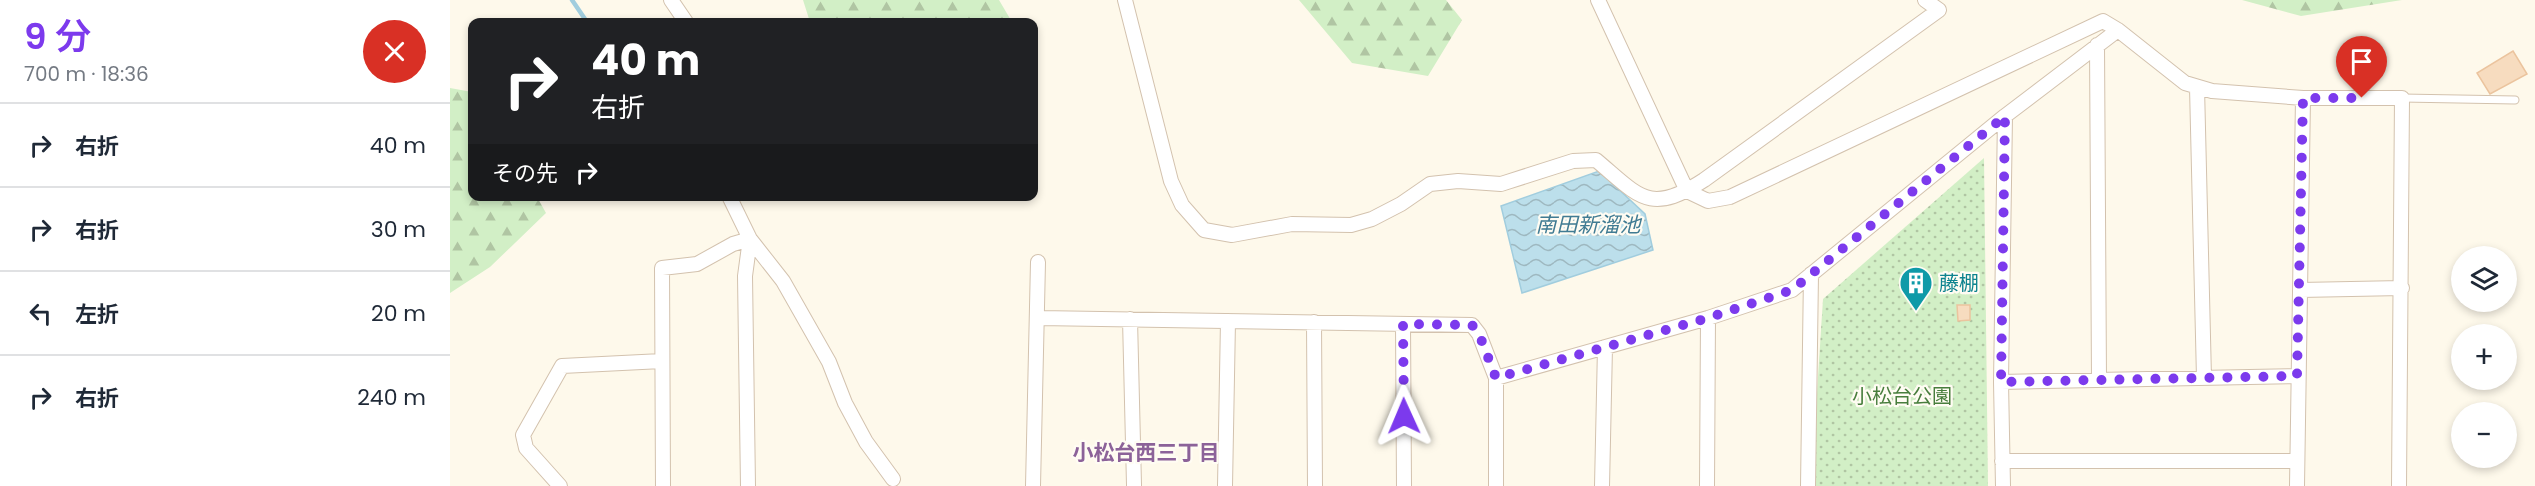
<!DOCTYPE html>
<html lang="ja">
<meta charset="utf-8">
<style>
:root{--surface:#fff;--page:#f6f6f7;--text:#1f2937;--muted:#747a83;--line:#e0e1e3;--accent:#7c3aed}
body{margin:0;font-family:Poppins,"Noto Sans JP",sans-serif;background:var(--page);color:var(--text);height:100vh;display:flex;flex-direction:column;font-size:22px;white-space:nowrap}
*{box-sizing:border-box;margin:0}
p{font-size:20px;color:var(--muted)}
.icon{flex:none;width:33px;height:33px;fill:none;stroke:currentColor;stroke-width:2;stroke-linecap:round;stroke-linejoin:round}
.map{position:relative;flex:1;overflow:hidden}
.details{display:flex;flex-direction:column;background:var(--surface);width:450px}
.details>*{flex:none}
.banner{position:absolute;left:18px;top:18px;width:570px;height:183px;border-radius:12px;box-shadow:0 3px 9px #0003;background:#202124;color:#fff;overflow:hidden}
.controls{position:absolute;left:2001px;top:246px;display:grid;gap:12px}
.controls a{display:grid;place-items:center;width:66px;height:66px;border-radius:50%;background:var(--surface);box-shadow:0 3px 9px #0003;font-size:30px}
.pin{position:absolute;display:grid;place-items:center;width:51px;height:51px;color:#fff;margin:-62px -26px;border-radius:50% 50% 50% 0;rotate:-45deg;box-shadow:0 0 6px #0007}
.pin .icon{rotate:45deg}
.me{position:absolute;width:66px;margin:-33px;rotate:359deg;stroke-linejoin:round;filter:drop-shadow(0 0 4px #0008)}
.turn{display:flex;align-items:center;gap:21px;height:126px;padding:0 24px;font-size:27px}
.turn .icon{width:78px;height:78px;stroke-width:2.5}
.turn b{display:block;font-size:42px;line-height:51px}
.then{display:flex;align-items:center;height:57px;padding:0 24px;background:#0003;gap:12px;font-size:22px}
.round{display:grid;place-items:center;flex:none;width:63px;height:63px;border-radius:32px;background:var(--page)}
.head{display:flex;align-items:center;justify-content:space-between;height:102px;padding:0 24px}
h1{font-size:36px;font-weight:600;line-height:45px;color:var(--accent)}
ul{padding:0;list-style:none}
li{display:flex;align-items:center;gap:18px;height:84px;padding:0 24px;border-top:2px solid var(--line)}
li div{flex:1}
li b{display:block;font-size:22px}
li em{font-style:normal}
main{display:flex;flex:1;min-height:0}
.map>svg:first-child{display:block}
</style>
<main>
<section class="details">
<div class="head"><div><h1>9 分</h1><p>700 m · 18:36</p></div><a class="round" style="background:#d93025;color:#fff"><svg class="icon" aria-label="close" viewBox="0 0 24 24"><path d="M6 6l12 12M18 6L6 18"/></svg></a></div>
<ul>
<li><svg class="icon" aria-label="right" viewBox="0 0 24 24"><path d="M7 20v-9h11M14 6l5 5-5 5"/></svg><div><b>右折</b></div><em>40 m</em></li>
<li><svg class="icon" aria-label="right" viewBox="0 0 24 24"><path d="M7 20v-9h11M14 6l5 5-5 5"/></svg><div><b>右折</b></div><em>30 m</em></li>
<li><svg class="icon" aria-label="left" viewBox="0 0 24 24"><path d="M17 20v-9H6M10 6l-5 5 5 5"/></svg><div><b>左折</b></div><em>20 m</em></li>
<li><svg class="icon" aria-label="right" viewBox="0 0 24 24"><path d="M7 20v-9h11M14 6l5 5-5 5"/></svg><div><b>右折</b></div><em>240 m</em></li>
</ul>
</section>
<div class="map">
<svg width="2085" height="486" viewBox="0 0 2085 486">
<defs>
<pattern id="forest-firs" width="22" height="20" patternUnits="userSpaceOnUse" patternTransform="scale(1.5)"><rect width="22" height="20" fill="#d2efc6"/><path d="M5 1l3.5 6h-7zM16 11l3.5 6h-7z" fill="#b0c5a3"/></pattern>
<pattern id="park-dots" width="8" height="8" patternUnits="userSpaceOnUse" patternTransform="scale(1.5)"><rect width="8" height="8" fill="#d2efc6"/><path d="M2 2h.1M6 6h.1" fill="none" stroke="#b0c5a3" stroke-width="1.8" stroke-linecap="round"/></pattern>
<pattern id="water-waves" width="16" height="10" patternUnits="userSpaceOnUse" patternTransform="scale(1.5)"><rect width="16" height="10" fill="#bcdfeb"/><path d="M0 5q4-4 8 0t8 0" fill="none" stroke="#9eb8c0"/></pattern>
</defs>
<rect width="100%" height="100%" fill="#fef9eb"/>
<path fill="url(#forest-firs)" d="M353,0h196l13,22h-202z
M849,0h147l16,20 -34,56 -76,-13z
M1792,0h160l-101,16z
M0,88l22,4v104l65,1 9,16 -56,54 -40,26z"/>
<path fill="url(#park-dots)" d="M1534,158l4,328h-177l12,-187z"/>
<path fill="url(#water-waves)" stroke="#a1cdde" stroke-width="1.5" d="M1149,171l46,43 8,36 -131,43 -21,-87z"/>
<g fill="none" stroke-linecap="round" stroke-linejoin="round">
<path stroke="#a1cdde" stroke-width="4.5" d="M122,0l15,22"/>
</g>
<path fill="#f7dcbf" stroke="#ebc49e" stroke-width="1.5" d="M2063,51l14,23 -37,20 -13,-21z
M1507,305h13v15l-12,1z"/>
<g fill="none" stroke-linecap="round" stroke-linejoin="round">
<g stroke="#d3c2ae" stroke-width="9">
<path id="service" d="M1952,98l113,2"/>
</g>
<g stroke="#d3c2ae" stroke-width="16">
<path id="minor" d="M221,0l15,22
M675,0l46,181 11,24 22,25 28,5 60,-11 59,1 21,-6 29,-15 29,-20 28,-3 43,3 72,-23 23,-1c43,36 53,56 108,20l235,-170 -14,-10
M1148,0l89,191 21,10 22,-4 373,-176 15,9 67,53 27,8 91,7h99l-3,388
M1647,45l2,335
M1747,87l7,291
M279,196l21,43 33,42 46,81 16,41 21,39 27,37
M1850,290l102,-2
M589,318l433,7 7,9 17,44v108
M680,319l4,166
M864,322l1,164
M953,324l1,162
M1046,378l212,-60 84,-28 213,-174 113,-86
M1551,382l296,-6
M1552,461h295
M110,486l-34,-38 -3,-13 39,-69 100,-5
M213,486l-1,-218 35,-4 36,-20 17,-5
M298,486l-3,-210 5,-37
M583,486l5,-224
M775,486l3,-165
M1152,486l3,-139
M1257,486l1,-168
M1358,486l3,-212
M1553,486l-2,-104 4,-266
M1847,486l6,-388"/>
</g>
<use href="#service" stroke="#fff" stroke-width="7"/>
<use href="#minor" stroke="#fff" stroke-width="14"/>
</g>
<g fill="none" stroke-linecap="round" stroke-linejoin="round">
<path stroke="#7c3aed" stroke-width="10" stroke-dasharray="0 18" d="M954,416l-1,-92 69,1 7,9 17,44 212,-60 84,-28 213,-174 -4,266 296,-6 6,-278h59"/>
</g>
<defs>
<g id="building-pin" transform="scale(1.725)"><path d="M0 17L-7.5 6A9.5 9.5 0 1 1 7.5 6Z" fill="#0f9aa8" stroke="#fffcf3"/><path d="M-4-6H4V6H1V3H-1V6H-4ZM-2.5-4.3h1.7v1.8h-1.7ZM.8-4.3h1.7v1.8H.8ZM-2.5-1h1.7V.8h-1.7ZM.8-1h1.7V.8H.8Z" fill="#fff"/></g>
</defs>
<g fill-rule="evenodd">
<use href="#building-pin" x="1466" y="283"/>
</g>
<g text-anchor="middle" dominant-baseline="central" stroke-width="4.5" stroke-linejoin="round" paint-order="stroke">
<g font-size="20" fill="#0d838f" stroke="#fffcf3" text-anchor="start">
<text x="1489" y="283">藤棚</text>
</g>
<g font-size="20" fill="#487e3d" stroke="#fffcf3">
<text x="1452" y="396">小松台公園</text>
</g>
<g font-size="21" font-style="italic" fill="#407b93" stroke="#fffcf3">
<text x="1138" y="224">南田新溜池</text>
</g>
<g font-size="21" font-weight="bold" fill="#8c6299" stroke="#fffcf3">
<text x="696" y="452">小松台西三丁目</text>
</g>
</g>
</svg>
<div class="controls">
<a><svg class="icon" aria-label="layers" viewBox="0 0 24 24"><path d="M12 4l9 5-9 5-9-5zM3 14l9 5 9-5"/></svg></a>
<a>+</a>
<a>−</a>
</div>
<div class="pin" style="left:1912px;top:98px;background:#d93025"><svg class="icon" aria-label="arrive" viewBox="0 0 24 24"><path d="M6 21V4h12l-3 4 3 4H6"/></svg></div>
<svg class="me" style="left:954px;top:416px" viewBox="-20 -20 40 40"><path d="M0-17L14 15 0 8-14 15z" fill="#7c3aed" stroke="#fff" stroke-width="4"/></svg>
<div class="banner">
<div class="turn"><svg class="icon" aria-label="right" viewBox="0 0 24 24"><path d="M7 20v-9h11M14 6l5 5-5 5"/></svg><div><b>40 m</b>右折</div></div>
<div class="then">その先<svg class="icon" aria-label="right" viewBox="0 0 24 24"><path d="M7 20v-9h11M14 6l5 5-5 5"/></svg></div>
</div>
</div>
</main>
